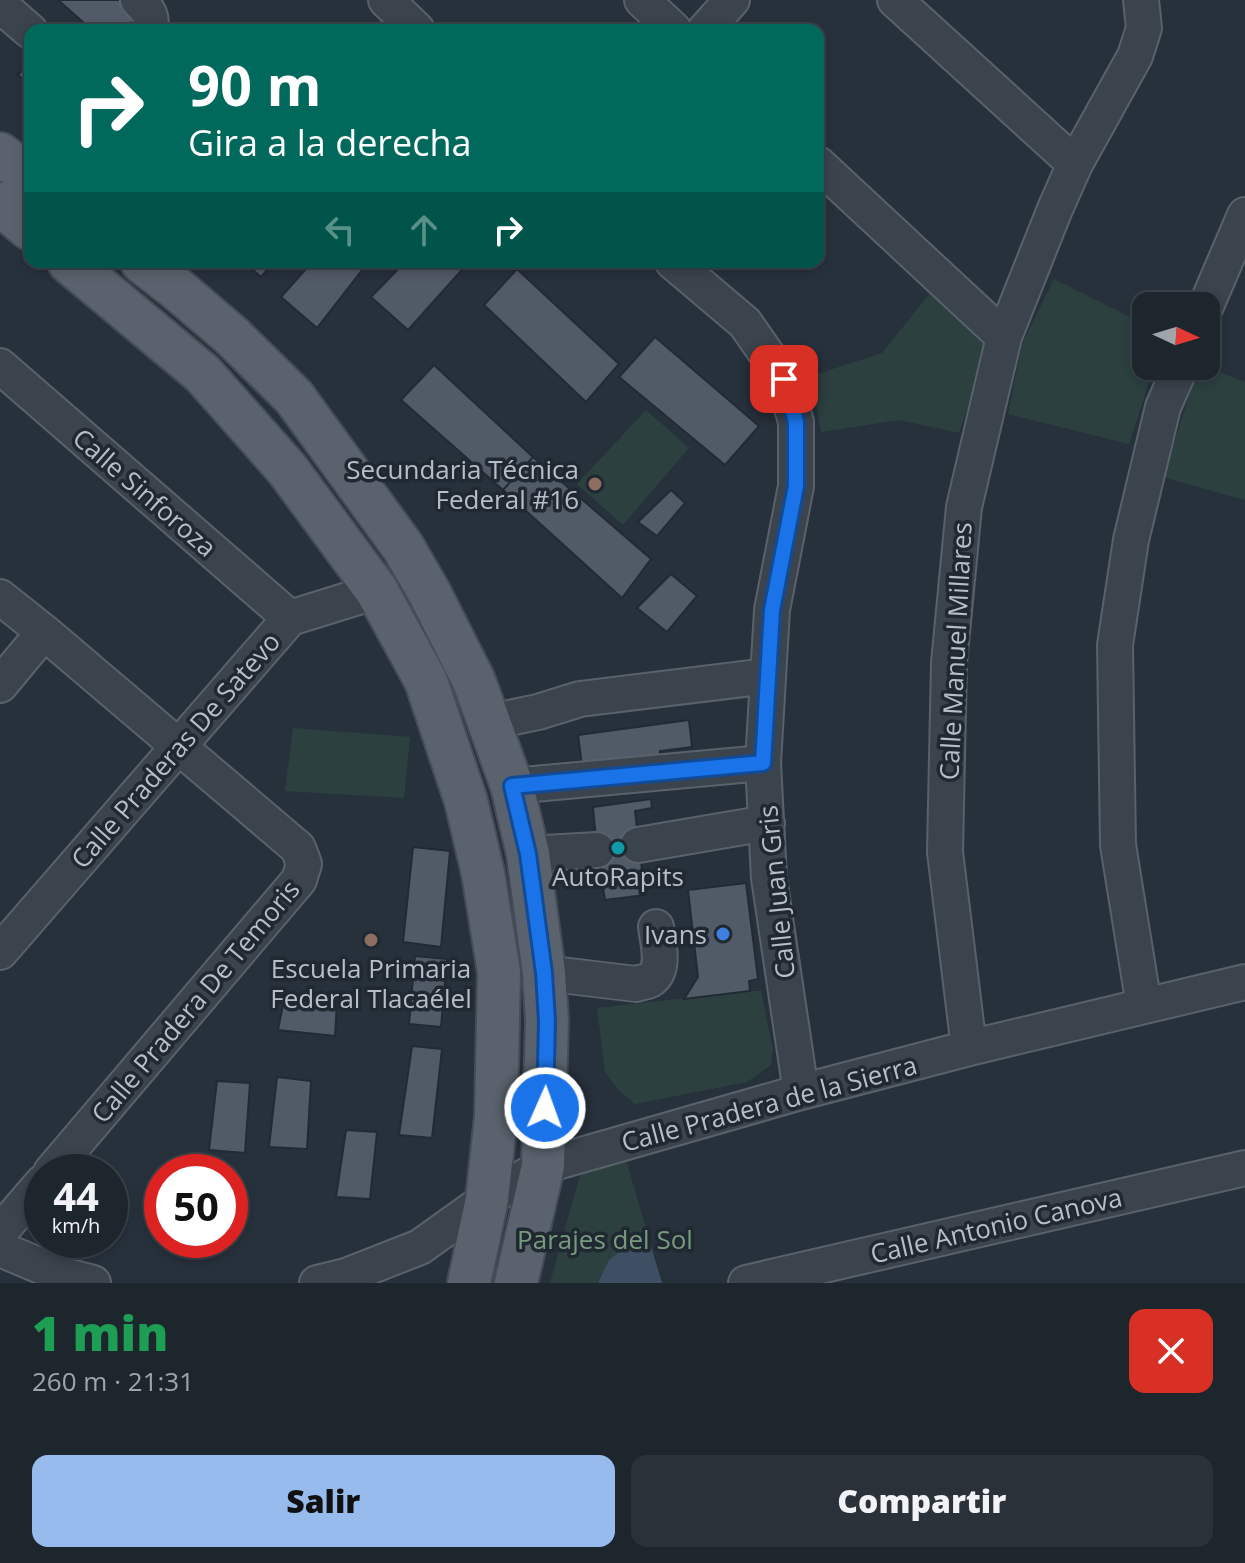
<!DOCTYPE html>
<html lang="es">
<meta charset="utf-8">
<style>
:root{--surface:#1d252d;--page:#2a3139;--text:#f1f3f6;--muted:#a0a5aa;--line:#3b4249;--accent:#97bbed}
body{margin:0;font-family:"Open Sans",sans-serif;background:var(--page);color:var(--text);height:100vh;display:flex;flex-direction:column;font-size:30px;white-space:nowrap}
*{box-sizing:border-box;margin:0}
p{font-size:26px;color:var(--muted)}
.icon{flex:none;width:44px;height:44px;fill:none;stroke:currentColor;stroke-width:2;stroke-linecap:round;stroke-linejoin:round}
.map{position:relative;height:1283px;overflow:hidden}
.panel{display:flex;flex-direction:column;background:var(--surface);flex:1}
.panel>*{flex:none}
.hud{position:absolute;left:24px;top:24px;width:800px;height:244px;border-radius:16px;box-shadow:0 4px 12px #0003,0 0 0 2px var(--line);background:#00695c;color:#fff;overflow:hidden}
.needle{width:52px;rotate:94deg}
.buttons{position:absolute;left:1132px;top:292px;display:grid;gap:16px}
.buttons a{display:grid;place-items:center;width:88px;height:88px;border-radius:16px;background:var(--surface);box-shadow:0 4px 12px #0003,0 0 0 2px var(--line);font-size:40px}
.speed{position:absolute;left:24px;top:1154px;display:flex;gap:16px;font-size:40px;font-weight:700;text-align:center}
.speed>*{display:grid;place-content:center;width:104px;height:104px;border-radius:50%;background:var(--surface);box-shadow:0 4px 12px #0003,0 0 0 2px var(--line);line-height:1}
.speed small{font-size:20px;font-weight:400}
.speed .limit{border:12px solid #d22;background:#fff;color:#111}
.pin{position:absolute;display:grid;place-items:center;width:68px;height:68px;color:#fff;margin:-34px;border-radius:16px;box-shadow:0 4px 12px #0006}
.me{position:absolute;width:88px;margin:-44px;rotate:2deg;stroke-linejoin:round;filter:drop-shadow(0 0 6px #0008)}
.turn{display:flex;align-items:center;gap:28px;height:168px;padding:0 32px;font-size:36px}
.turn .icon{width:104px;height:104px;stroke-width:2.5}
.turn b{display:block;font-size:56px;line-height:68px}
.lanes{display:flex;align-items:center;height:76px;padding:0 32px;background:#0003;justify-content:center;gap:40px;direction:ltr}
.lanes .off{opacity:.35}
.round{display:grid;place-items:center;flex:none;width:84px;height:84px;border-radius:16px;background:var(--page)}
.head{display:flex;align-items:center;justify-content:space-between;height:136px;padding:0 32px}
h1{font-size:48px;font-weight:800;line-height:60px;color:#1e9e55}
.cta{display:flex;gap:16px;margin-top:auto;padding:16px 32px}
.cta a{flex:1;height:92px;border-radius:16px;background:var(--accent);color:#111;font-size:32px;font-weight:800;line-height:92px;text-align:center}
.cta a+a{background:var(--page);color:var(--text)}
.map>svg:first-child{display:block}
</style>
<div class="map">
<svg width="1245" height="1283" viewBox="0 0 1245 1283">
<rect width="100%" height="100%" fill="#27313c"/>
<path fill="#2c4040" d="M1054,279l92,46v41h8l-25,78 -121,-30 14,-70z
M931,292l56,56 -28,85 -60,-13 -78,12 -10,-56 71,-23z
M1199,366h6l40,16v118l-82,-23z
M646,410l43,38 -66,77 -46,-41z
M293,728l117,9 -6,61 -119,-7z
M750,991h11l12,58 -2,16 -24,17 -112,22 -16,-14 -14,-18 -8,-64z
M624,1153l38,130h-112l30,-108 24,-20z"/>
<path fill="#3f4f63" d="M646,1231l16,52h-64l11,-23z"/>
<path fill="#515a67" stroke="#222a34" stroke-width="2" d="M58,0h71l12,11 -17,19h-32z
M30,62v23l-12,-10z
M244,262h30l-13,15z
M312,262h51l3,3 -49,63 -36,-31z
M405,262h64l-61,68 -37,-33z
M517,269l102,95 -33,38 -102,-97z
M655,337l104,89 -34,39 -106,-88z
M434,365l99,92 -30,33 -102,-90z
M533,457l118,102 -29,39 -119,-108z
M671,490l14,13 -28,33 -19,-14z
M671,574l26,22 -30,36 -30,-24z
M689,720l3,27 -32,4 1,11 -78,11 -5,-38z
M651,799l1,9 -17,3 10,84 -40,5 -8,-50 -4,-43z
M413,847l37,4 -9,96 -38,-5z
M746,883l12,96 -9,2 1,10 -66,8 14,-22 -10,-87z
M415,956l32,3 -6,68 -32,-3z
M284,1000l53,2 -2,34 -57,-6z
M412,1046l30,3 -10,89 -33,-3z
M277,1077l34,4 -4,68 -38,-2z
M217,1081l33,2 -5,70 -36,-3z
M346,1130l31,2 -7,67 -34,-2z"/>
<g fill="none" stroke-linecap="round" stroke-linejoin="round">
<g stroke="#59616b" stroke-width="38">
<path id="minor" d="M138,0c10,10 15,16 12,30
M386,0l31,30
M642,0l32,30
M895,0l180,164
M0,5l30,26
M705,30l27,-30
M818,164l186,173
M673,262l72,61 39,56 12,43v64l-24,124 -9,153 6,115 32,214
M1206,306l39,-91
M0,366l290,252
M0,597l44,35 254,216 6,16 -5,16 -248,292
M0,685l44,-53
M490,722l48,-10 42,-13 188,-23
M512,786l251,-23
M638,845l129,-22
M528,854l69,-4
M0,952l290,-334 87,-27
M544,973l92,11c5,-2 10,-2 14,-4 16,-10 8,-38 6,-53
M1144,1006l-26,-161 -3,-200 16,-105 32,-133 18,-41
M969,1048l-24,-196 4,-189 15,-156 40,-170 51,-128 20,-45 60,-108 9,-28 -3,-28
M0,1232l42,-49
M0,1249l62,26 31,8
M317,1283l29,-7 74,-29 67,-48 56,-33 258,-74 168,-44 276,-66
M746,1283l499,-115"/>
</g>
<g stroke="#444c56" stroke-width="46">
<path id="major" d="M0,154l30,23
M0,204l30,25
M69,262l134,112 84,95 90,122 49,90 40,120 17,72 16,99 -3,145 -9,82 -18,84
M142,262l35,27 55,47 62,61 109,150 26,45 45,89 38,105 16,68 16,119 3,48 -4,145 -27,117"/>
</g>
<use href="#minor" stroke="#3b434d" stroke-width="34"/>
<use href="#major" stroke="#59626d" stroke-width="42"/>
</g>
<g fill="none" stroke-linecap="round" stroke-linejoin="round">
<g stroke="#114b97" stroke-width="20">
<path id="route" d="M545,1108l2,-87 -3,-48 -16,-119 -16,-68 251,-23 9,-153 24,-124v-64l-12,-43"/>
</g>
<use href="#route" stroke="#1a73e8" stroke-width="14"/>
</g>
<g fill="#8d6e63" stroke="#202832" stroke-width="3">
<circle cx="595" cy="484" r="8"/>
<circle cx="371" cy="940" r="8"/>
</g>
<circle fill="#0f9aa8" stroke="#202832" stroke-width="3" cx="618" cy="848" r="8"/>
<circle fill="#3f7fe0" stroke="#202832" stroke-width="3" cx="723" cy="934" r="8"/>
<g text-anchor="middle" dominant-baseline="central" stroke-width="7" stroke-linejoin="round" paint-order="stroke">
<g font-size="26" fill="#b7bec8" stroke="#202832" text-anchor="end">
<text x="579" y="469">Secundaria Técnica<tspan x="579" dy="30">Federal #16</tspan></text>
<text x="618" y="876" text-anchor="middle">AutoRapits</text>
<text x="707" y="934">Ivans</text>
<text x="371" y="968" text-anchor="middle">Escuela Primaria<tspan x="371" dy="30">Federal Tlacaélel</tspan></text>
</g>
<g font-size="26" fill="#b7bec8" stroke="#202832">
<text transform="translate(145 492) rotate(41)">Calle Sinforoza</text>
<text transform="translate(955 651) rotate(-87)">Calle Manuel Millares</text>
<text transform="translate(175 750) rotate(-49)">Calle Praderas De Satevo</text>
<text transform="translate(776 892) rotate(-96)">Calle Juan Gris</text>
<text transform="translate(195 1001) rotate(-50)">Calle Pradera De Temoris</text>
<text transform="translate(769 1103) rotate(-15)">Calle Pradera de la Sierra</text>
<text transform="translate(996 1225) rotate(-13)">Calle Antonio Canova</text>
</g>
<g font-size="26" fill="#789b7f" stroke="#202832">
<text x="605" y="1239">Parajes del Sol</text>
</g>
</g>
</svg>
<div class="buttons">
<a><svg class="needle" viewBox="-14 -14 28 28"><path d="M0-13l5 13h-10z" fill="#e53935"/><path d="M0 13l5-13h-10z" fill="#a0a5aa"/></svg></a>
</div>
<div class="speed"><div>44<small>km/h</small></div><div class="limit">50</div></div>
<div class="pin" style="left:784px;top:379px;background:#d93025"><svg class="icon" aria-label="arrive" viewBox="0 0 24 24"><path d="M6 21V4h12l-3 4 3 4H6"/></svg></div>
<svg class="me" style="left:545px;top:1108px" viewBox="-20 -20 40 40"><circle r="17" fill="#1a73e8" stroke="#fff" stroke-width="3"/><path d="M0-11L8 9 0 5-8 9z" fill="#fff"/></svg>
<div class="hud">
<div class="turn"><svg class="icon" aria-label="right" viewBox="0 0 24 24"><path d="M7 20v-9h11M14 6l5 5-5 5"/></svg><div><b>90 m</b>Gira a la derecha</div></div>
<div class="lanes"><svg class="icon off" aria-label="left" viewBox="0 0 24 24"><path d="M17 20v-9H6M10 6l-5 5 5 5"/></svg><svg class="icon off" aria-label="ahead" viewBox="0 0 24 24"><path d="M12 20V5M6 11l6-6 6 6"/></svg><svg class="icon" aria-label="right" viewBox="0 0 24 24"><path d="M7 20v-9h11M14 6l5 5-5 5"/></svg></div>
</div>
</div>
<section class="panel">
<div class="head"><div><h1>1 min</h1><p>260 m · 21:31</p></div><a class="round" style="background:#d93025;color:#fff"><svg class="icon" aria-label="close" viewBox="0 0 24 24"><path d="M6 6l12 12M18 6L6 18"/></svg></a></div>
<div class="cta"><a>Salir</a><a>Compartir</a></div>
</section>
